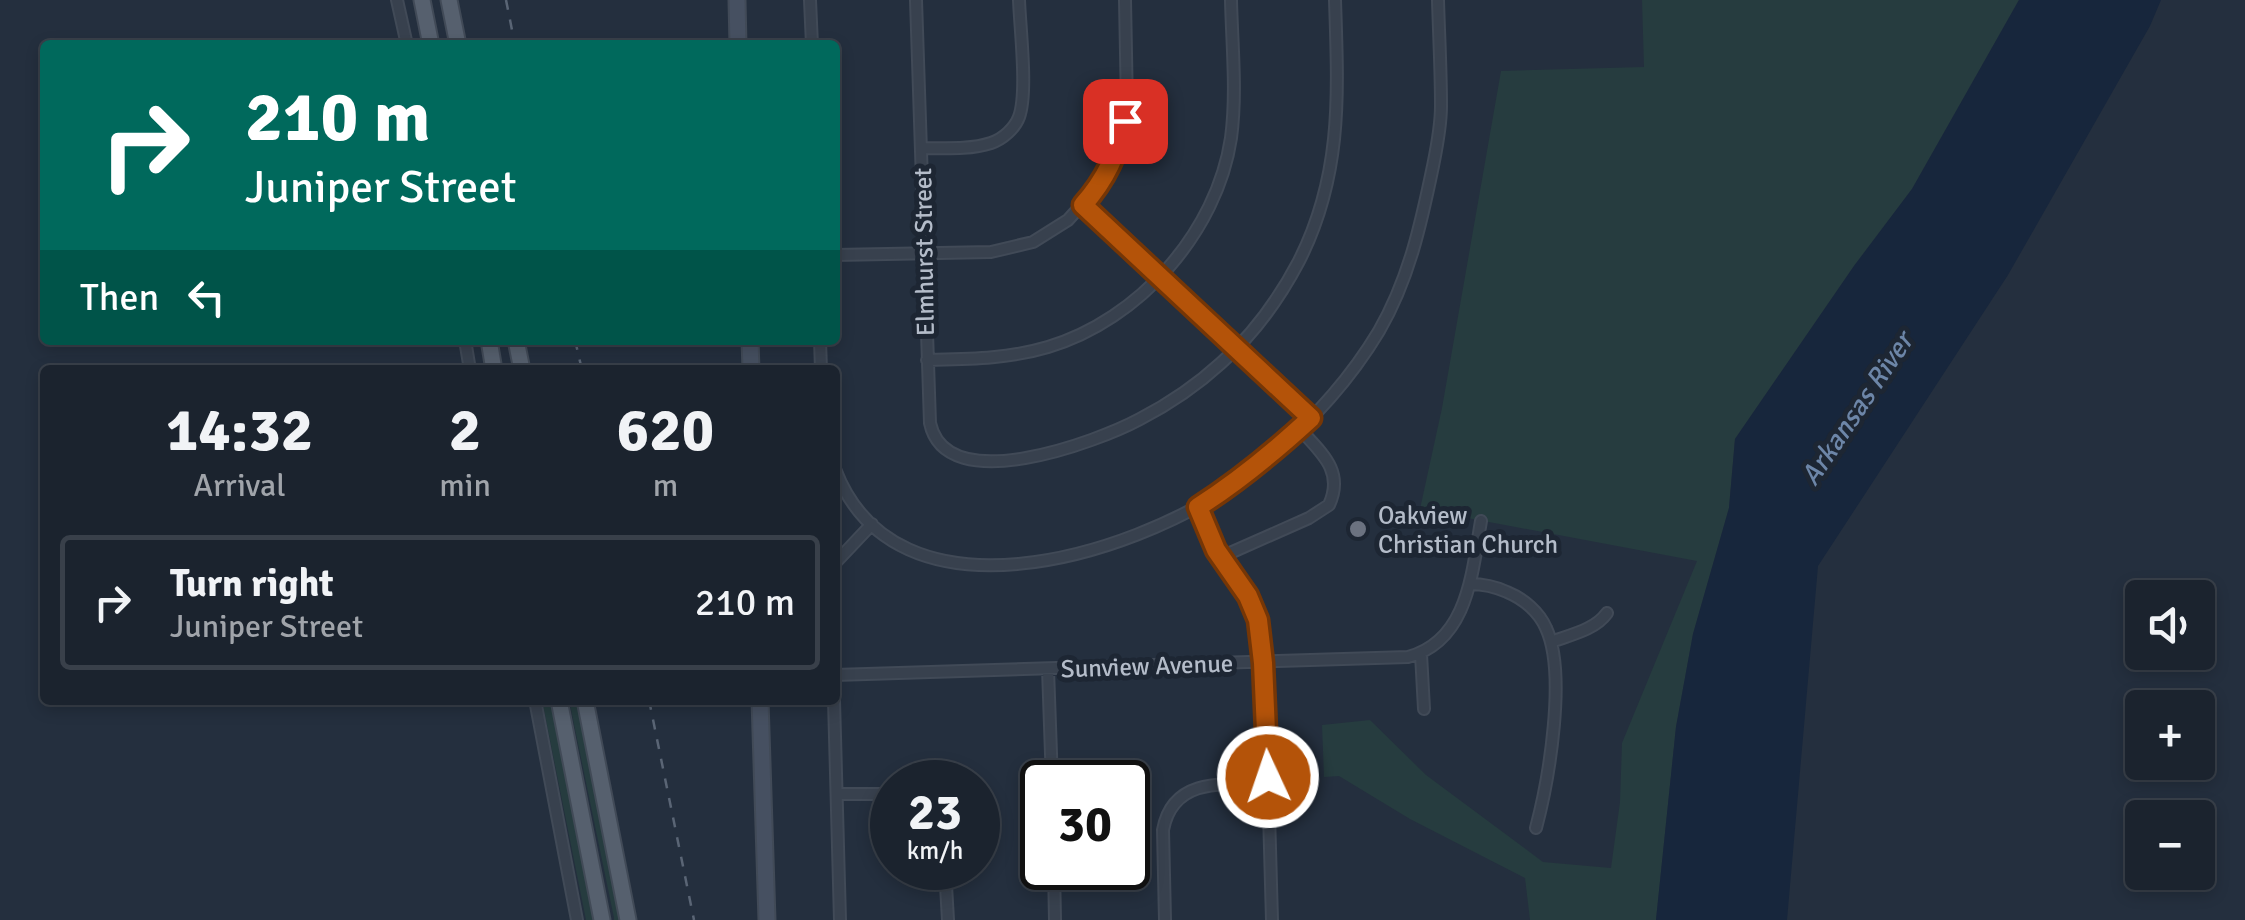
<!DOCTYPE html>
<meta charset="utf-8">
<style>
:root{--surface:#1b232e;--page:#282f3a;--text:#f1f3f6;--muted:#a0a4aa;--line:#39404a}
body{margin:0;font-family:Signika,sans-serif;background:var(--page);color:var(--text);height:100vh;display:flex;flex-direction:column;font-size:38px;white-space:nowrap}
*{box-sizing:border-box;margin:0}
p{font-size:32px;color:var(--muted)}
.icon{flex:none;width:55px;height:55px;fill:none;stroke:currentColor;stroke-width:2;stroke-linecap:round;stroke-linejoin:round}
.map{position:relative;flex:1;overflow:hidden}
.sheet{position:absolute;left:40px;top:365px;width:800px;height:340px;display:flex;flex-direction:column;background:var(--surface);border-radius:10px;box-shadow:0 5px 15px #0003,0 0 0 2px var(--line)}
.sheet>*{flex:none}
.guide{position:absolute;left:40px;top:40px;width:800px;height:305px;border-radius:10px;box-shadow:0 5px 15px #0003,0 0 0 2px var(--line);background:#00695c;color:#fff;overflow:hidden}
.fabs{position:absolute;left:2125px;top:580px;display:grid;gap:20px}
.fabs a{display:grid;place-items:center;width:90px;height:90px;border-radius:10px;background:var(--surface);box-shadow:0 5px 15px #0003,0 0 0 2px var(--line);font-size:50px}
.speed{position:absolute;left:870px;top:760px;display:flex;gap:20px;font-size:50px;font-weight:700;text-align:center}
.speed>*{display:grid;place-content:center;width:130px;height:130px;border-radius:50%;background:var(--surface);box-shadow:0 5px 15px #0003,0 0 0 2px var(--line);line-height:1}
.speed small{font-size:25px;font-weight:400}
.speed .limit{border:5px solid #111;border-radius:15px;background:#fff;color:#111}
.pin{position:absolute;display:grid;place-items:center;width:85px;height:85px;color:#fff;margin:-42px;border-radius:20px;box-shadow:0 5px 15px #0006}
.me{position:absolute;width:110px;margin:-55px;rotate:357deg;stroke-linejoin:round;filter:drop-shadow(0 0 8px #0008)}
.turn{display:flex;align-items:center;gap:35px;height:210px;padding:0 40px;font-size:45px}
.turn .icon{width:130px;height:130px;stroke-width:2.5}
.turn b{display:block;font-size:70px;line-height:85px}
.then{display:flex;align-items:center;height:95px;padding:0 40px;background:#0003;gap:20px;font-size:38px}
.eta{display:flex;justify-content:space-evenly;align-items:center;height:170px;text-align:center}
.eta b{font-size:60px;font-weight:700;line-height:70px}
ul{padding:0;list-style:none}
li{display:flex;align-items:center;gap:30px;height:135px;margin:0 20px 15px;padding:0 20px;border:5px solid var(--line);border-radius:10px}
li div{flex:1}
li b{display:block;font-size:38px}
li em{font-style:normal}
.map>svg:first-child{display:block}
</style>
<div class="map">
<svg width="2245" height="920" viewBox="0 0 2245 920">
<rect width="100%" height="100%" fill="#242f3e"/>
<path fill="#263c3f" d="M1642,0h377l-107,189 -58,77 -119,173 -6,69 -36,126 -17,93 -20,193h-126l-5,-42 -115,-59 -71,-43 -15,1 -2,-52 48,-5 56,55 117,87 68,6 9,-66 2,-59 75,-182 -277,-52 22,-101 59,-337 143,-4z
M542,700h11l42,220h-9z
M569,700h10l44,220h-9v-2z"/>
<path fill="#17263c" d="M2019,0h142l-11,26 -142,249 -190,291 -31,354h-131l20,-193 17,-93 36,-126 6,-69 119,-173 58,-77z"/>
<g fill="none" stroke-linecap="round" stroke-linejoin="round">
<g stroke="#414a57" stroke-width="14">
<path id="street" d="M397,0l10,45
M810,0l2,45
M916,0l14,423c16,76 167,19 210,-4 29,-15 57,-34 81,-56 33,-29 58,-64 78,-102 44,-87 39,-168 36,-261
M921,148c23,0 49,2 70,-5 12,-4 24,-15 28,-26 9,-24 1,-89 0,-117
M1083,205l228,213
M835,255l156,-3 42,-10 35,-22 36,-40 16,-36 7,-38 -2,-106
M465,340l5,30
M820,340l1,30
M927,360c41,-1 81,-1 121,-13 91,-27 169,-115 183,-209 6,-45 1,-93 0,-138
M835,469c61,161 296,87 399,15 57,-41 109,-93 145,-153 30,-52 42,-107 54,-165 4,-20 8,-39 8,-60 0,-35 -2,-71 -3,-106
M1198,507c12,46 53,78 63,124l7,146 4,143
M1221,557l88,-39 20,-13c16,-35 -9,-53 -30,-77
M837,561l35,-37
M1470,584c12,0 26,3 37,8 17,7 32,20 39,36 21,45 3,151 -10,200
M1551,642c19,-7 44,-12 56,-29
M1421,654l3,55
M1048,669l4,113
M835,675l573,-18c60,-16 64,-84 73,-136
M535,700l42,220
M834,700l6,220
M838,794h54
M945,868l3,52
M1054,868l1,52
M1165,920l-2,-90c10,-54 63,-46 105,-45"/>
</g>
<g stroke="#414a57" stroke-width="19">
<path id="secondary" d="M737,0l1,45
M750,340l1,30
M760,700l7,220"/>
</g>
<g stroke="#414a57" stroke-width="19">
<path id="primary" d="M422,0l9,45
M449,0l9,45
M489,340l5,30
M516,340l6,30
M559,700l43,220
M585,700l43,220"/>
</g>
<use href="#street" stroke="#38414e" stroke-width="10"/>
<use href="#secondary" stroke="#465061" stroke-width="15"/>
<use href="#primary" stroke="#56606e" stroke-width="15"/>
<path stroke="#5a6575" stroke-width="2.5" stroke-dasharray="10 10" stroke-linecap="butt" d="M506,0l9,45
M575,340l7,30
M649,700l45,220"/>
</g>
<g fill="none" stroke-linecap="round" stroke-linejoin="round">
<g stroke="#753606" stroke-width="25">
<path id="route" d="M1125,121c-8,33 -19,58 -42,84l228,213c-36,33 -72,63 -113,89l18,43 32,46 10,24 5,43 5,114"/>
</g>
<use href="#route" stroke="#b45309" stroke-width="18"/>
</g>
<circle fill="#6b7280" stroke="#1d2633" stroke-width="4" cx="1358" cy="529" r="10"/>
<g text-anchor="middle" dominant-baseline="central" stroke-width="10" stroke-linejoin="round" paint-order="stroke">
<g font-size="25" fill="#b4bcc9" stroke="#1d2633">
<text transform="translate(924 252) rotate(-91)">Elmhurst Street</text>
<text transform="translate(1147 666) rotate(-2)">Sunview Avenue</text>
</g>
<g font-size="25" fill="#b4bcc9" stroke="#1d2633" text-anchor="start">
<text x="1378" y="515">Oakview<tspan x="1378" dy="29">Christian Church</tspan></text>
</g>
<g font-size="28" font-style="italic" fill="#6d86a8" stroke="#1d2633">
<text transform="translate(1857 409) rotate(-56)">Arkansas River</text>
</g>
</g>
</svg>
<div class="fabs">
<a><svg class="icon" aria-label="sound" viewBox="0 0 24 24"><path d="M4 9h4l5-4v14l-5-4H4zM17 9q2 3 0 6"/></svg></a>
<a>+</a>
<a>−</a>
</div>
<div class="speed"><div>23<small>km/h</small></div><div class="limit">30</div></div>
<div class="pin" style="left:1125px;top:121px;background:#d93025"><svg class="icon" aria-label="arrive" viewBox="0 0 24 24"><path d="M6 21V4h12l-3 4 3 4H6"/></svg></div>
<svg class="me" style="left:1268px;top:777px" viewBox="-20 -20 40 40"><circle r="17" fill="#b45309" stroke="#fff" stroke-width="3"/><path d="M0-11L8 9 0 5-8 9z" fill="#fff"/></svg>
<div class="guide">
<div class="turn"><svg class="icon" aria-label="right" viewBox="0 0 24 24"><path d="M7 20v-9h11M14 6l5 5-5 5"/></svg><div><b>210 m</b>Juniper Street</div></div>
<div class="then">Then<svg class="icon" aria-label="left" viewBox="0 0 24 24"><path d="M17 20v-9H6M10 6l-5 5 5 5"/></svg></div>
</div>
<section class="sheet">
<div class="eta">
<div><b>14:32</b><p>Arrival</p></div>
<div><b>2</b><p>min</p></div>
<div><b>620</b><p>m</p></div>
</div>
<ul>
<li><svg class="icon" aria-label="right" viewBox="0 0 24 24"><path d="M7 20v-9h11M14 6l5 5-5 5"/></svg><div><b>Turn right</b><p>Juniper Street</p></div><em>210 m</em></li>
</ul>
</section>
</div>
